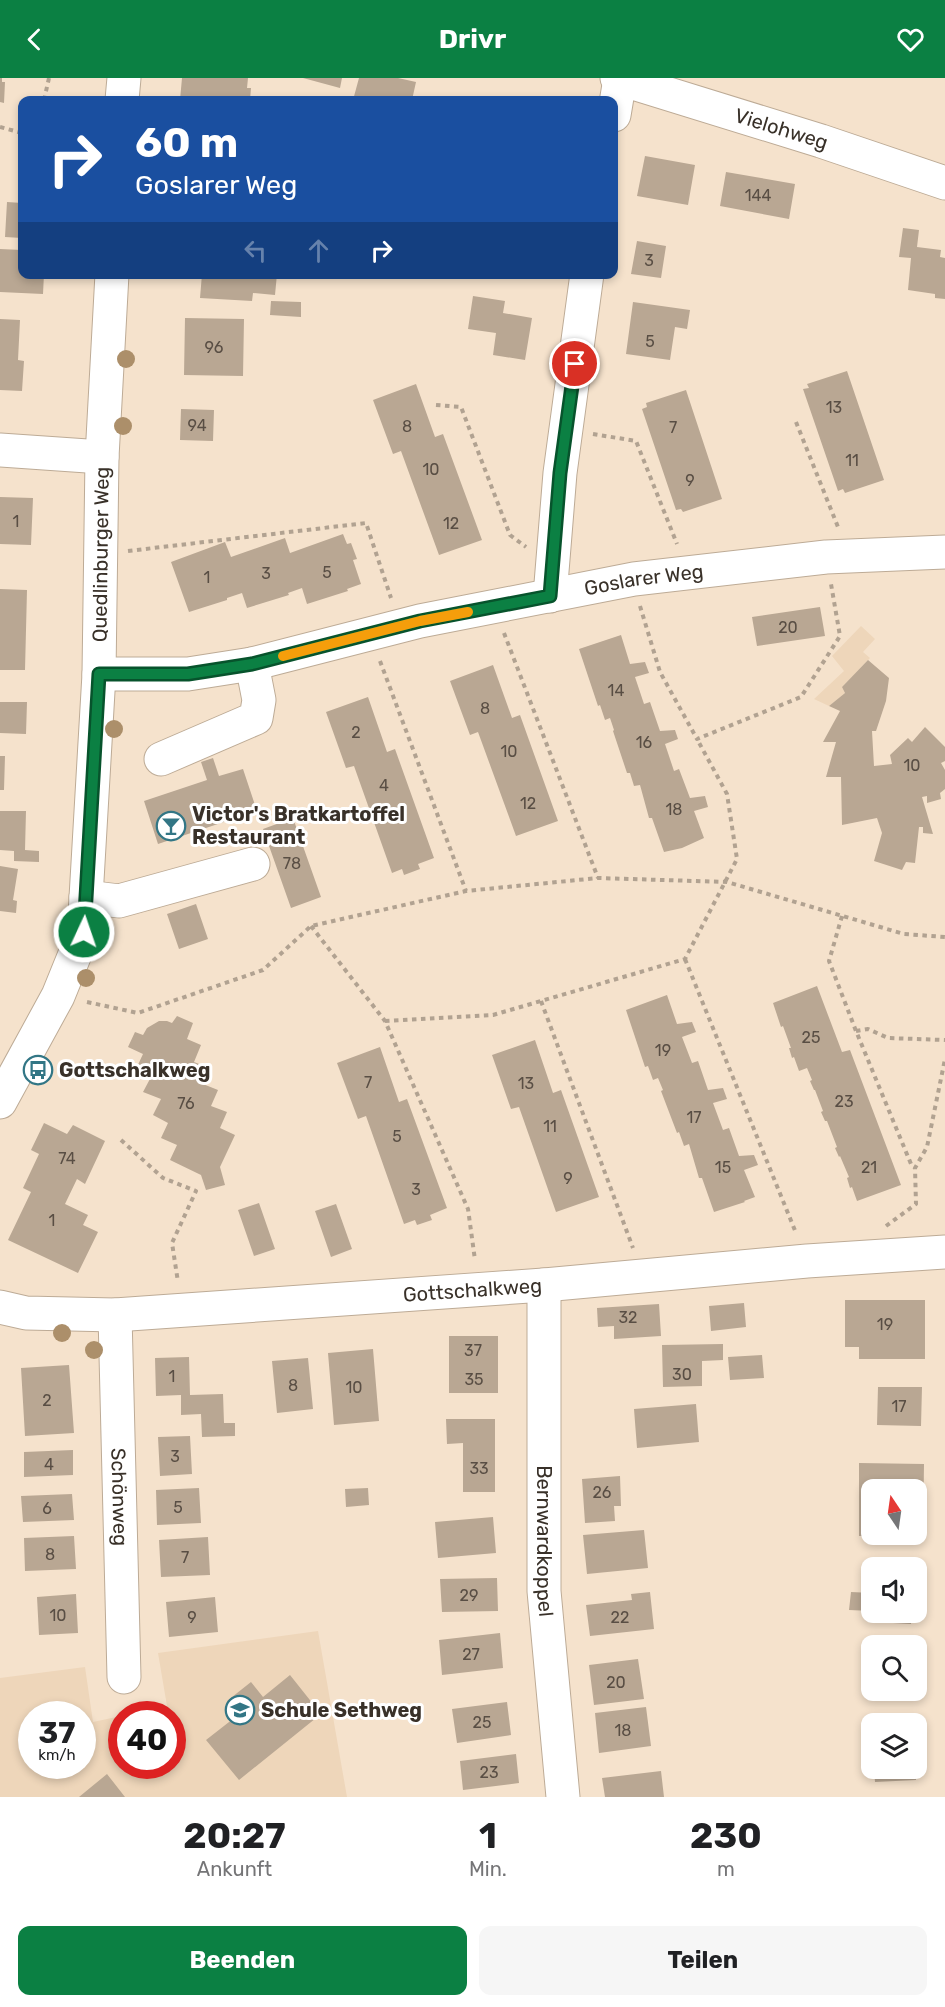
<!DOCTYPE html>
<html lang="de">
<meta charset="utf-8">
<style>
:root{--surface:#fff;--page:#f6f6f6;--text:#202124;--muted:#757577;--accent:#0b8043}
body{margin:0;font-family:Rubik,sans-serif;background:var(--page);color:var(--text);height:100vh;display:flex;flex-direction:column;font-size:22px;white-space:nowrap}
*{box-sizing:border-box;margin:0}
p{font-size:20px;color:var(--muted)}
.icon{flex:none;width:33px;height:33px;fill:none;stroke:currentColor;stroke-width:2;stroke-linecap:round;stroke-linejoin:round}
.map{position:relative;height:1719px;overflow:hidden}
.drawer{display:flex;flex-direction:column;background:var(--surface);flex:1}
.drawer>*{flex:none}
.guide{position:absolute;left:18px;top:18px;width:600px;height:183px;border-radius:12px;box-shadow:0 3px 9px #0003;background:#1a4fa0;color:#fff;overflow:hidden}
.needle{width:39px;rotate:347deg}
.fabs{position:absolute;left:861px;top:1401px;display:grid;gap:12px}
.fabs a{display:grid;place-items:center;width:66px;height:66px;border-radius:12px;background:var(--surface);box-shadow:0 3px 9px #0003;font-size:30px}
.speed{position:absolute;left:18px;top:1623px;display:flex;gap:12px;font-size:30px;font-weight:700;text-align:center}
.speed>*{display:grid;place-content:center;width:78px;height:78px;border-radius:50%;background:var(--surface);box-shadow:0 3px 9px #0003;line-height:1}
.speed small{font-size:15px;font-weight:400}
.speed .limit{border:9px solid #d22;background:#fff;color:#111}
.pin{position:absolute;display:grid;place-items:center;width:51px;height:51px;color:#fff;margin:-26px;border:3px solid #fff;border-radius:50%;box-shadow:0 2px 6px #0007}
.me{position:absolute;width:66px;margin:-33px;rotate:3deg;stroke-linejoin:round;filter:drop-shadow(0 0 4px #0008)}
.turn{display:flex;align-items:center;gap:21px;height:126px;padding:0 18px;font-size:27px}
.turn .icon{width:78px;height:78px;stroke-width:2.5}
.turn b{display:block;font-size:42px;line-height:51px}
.lanes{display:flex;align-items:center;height:57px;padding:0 18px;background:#0003;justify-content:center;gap:30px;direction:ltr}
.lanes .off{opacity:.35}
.eta{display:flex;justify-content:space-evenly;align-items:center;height:102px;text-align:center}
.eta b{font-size:36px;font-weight:700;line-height:42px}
.cta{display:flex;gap:12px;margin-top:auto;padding:12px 18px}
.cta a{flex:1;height:69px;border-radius:12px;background:var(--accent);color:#fff;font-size:24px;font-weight:700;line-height:69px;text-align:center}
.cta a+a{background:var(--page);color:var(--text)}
header{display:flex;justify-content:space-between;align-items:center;height:78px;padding:0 18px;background:var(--accent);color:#fff;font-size:27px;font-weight:700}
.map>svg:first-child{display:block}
</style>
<header><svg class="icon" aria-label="back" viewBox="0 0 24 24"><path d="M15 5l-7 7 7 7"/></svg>Drivr<svg class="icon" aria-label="heart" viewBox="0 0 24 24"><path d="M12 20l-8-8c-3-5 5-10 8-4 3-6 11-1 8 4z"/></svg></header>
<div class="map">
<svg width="945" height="1719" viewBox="0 0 945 1719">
<rect width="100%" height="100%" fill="#f5e2cc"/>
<path fill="#eed6ba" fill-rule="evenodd" d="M861,548l14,13 -12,13 7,6 -28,29 3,6 -16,13 -15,-7 30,-28 -12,-15z
M318,1553l29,166h-347v-119l85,-11 8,55 28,-6 1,50h50v-52h-44l39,-8 -9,-53zM32,1636h50v52h-50z"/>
<path fill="#b9a793" d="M0,0h2v4h3l-1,21 -4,-1z
M182,0h66l-1,10h4l-1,12h-70z
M303,0h39l-2,10z
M359,0h39l18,4 -4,18h-59z
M645,78l50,9 -7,40 -51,-9z
M726,94l69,12 -6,35 -69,-13z
M7,124l15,1v35l-17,-1z
M903,150l16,2 -2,17 24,3 -1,7 5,1v41l-10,-1v-4l-27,-4 3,-32 -12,-1z
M637,163l29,5 -5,32 -30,-4z
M0,171l22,1v24h22l-1,20 -43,-2z
M202,196h75l-2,21 -22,-2 -1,8 -52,-3z
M473,218l32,5 -2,12 29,5 -7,42 -32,-5 3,-22 -28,-4z
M271,223l30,1v15l-31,-2z
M633,224l57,8 -3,19 -12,-2 -5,33 -44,-6z
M185,240l59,1 -1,57 -59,-1z
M0,241l20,1 -2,40 6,1 -2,30 -22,-1z
M847,293l37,109 -39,13 -2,-4 -5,2 -35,-102 6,-1 -2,-4z
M416,306l19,53 8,-3 39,106 -43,15 -38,-104 -8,3 -20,-54z
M686,312l36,109 -39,13 -2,-3 -5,1 -34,-101 5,-2 -1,-4z
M181,331l33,1 -1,31 -33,-1z
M0,419l33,1 -2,47 -31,-1z
M343,456l4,10 4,-1 6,16 -4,1 8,24 -14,5 1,2 -41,13 -5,-16 -14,5 1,2 -42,13 -5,-15 -15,5v2l-38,12 -18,-50 54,-20 6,15 54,-19 5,15z
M0,511l27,1 -2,80h-25z
M820,529l5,29 -68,10 -5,-29z
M621,557l9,29 15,-2 4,11 -14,4 9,27 6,-2 10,29 15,-1 3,9 -13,5 9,27 5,-2 11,29 15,-2 3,11 -14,4 10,27 -22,10 -18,4 -12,-34h-3l-9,-33 -6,1 -4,-13h-3l-14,-42 1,-1 -4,-12 -5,2 -5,-15 -2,1 -19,-57z
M868,582l21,18 -3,23 -10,30h-4l2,35 18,-2 -2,-9 18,-17 4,4 13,-15 20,20v14l-4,2 4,7v19l-5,4 1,6 -14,4v-7l-5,1 11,37 -10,-1v-6h-4l-4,36 -9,-1 -4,8 -28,-9 8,-28 -5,-15 -35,7 -1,-48h-15l10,-35h-13l17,-31 -11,-5 16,-13 -3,-6z
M493,587l19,53 8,-3 38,106 -42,15 -38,-104 -8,3 -20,-54z
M368,619l19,55 8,-3 39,109 -16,6 2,5 -16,6 -2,-6 -10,4 -38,-107 -8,2 -20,-56z
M0,624h27l-1,32 -26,-1z
M0,678h5l-1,34h-4z
M213,680l6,18 24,-7 14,42 -99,33 -14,-43 63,-21 -6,-18z
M0,733h26l-1,39 14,1v11l-25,-1v-10l-14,-1z
M293,740l28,79 -30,11 -28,-79z
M0,788l18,3 -5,31 4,1 -1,12 -16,-2z
M196,826l12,35 -29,10 -12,-35z
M817,908l25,66 8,-2 51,135 -44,16 -5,-14 -2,1 -3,-10 2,-1 -9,-21 -1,1 -4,-9 2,-1 -10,-26h-2l-4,-9 2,-1 -8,-21h-1l-4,-9 2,-1 -5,-12 -8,3 -5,-14 -2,1 -3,-10h2l-8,-22 -2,1 -8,-24z
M667,917l10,29 15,-2 4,10 -14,5 10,26 6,-2 10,29 15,-2 4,11 -14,4 10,27 6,-2 10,28 15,-1 4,10 -14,5 11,27 -11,4 1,1 -31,10 -12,-34h-3l-10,-34 -5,2 -5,-14 -2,1 -16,-42 2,-1 -5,-12 -5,2 -5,-14 -3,1 -19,-57z
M177,938l16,7 -6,16 14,6 -7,17 15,6 -6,16 15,6 -7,16 16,6 -7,16 15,7 -15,32 5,18 -19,5 -5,-15 -31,-15 7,-15 -16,-7 7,-15 -15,-8 8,-16 -18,-7 8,-15 -15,-8 7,-15 -15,-7 7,-15 8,3 4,-7 12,-7h8l5,2z
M535,962l18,53 8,-3 38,107 -43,15 -37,-105 -8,2 -19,-54z
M380,969l19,55 8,-3 40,109 -17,7 2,5 -15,5 -2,-5 -11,4 -38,-108 -8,3 -21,-56z
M44,1045l23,11 6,-9 32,16 -20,43 -8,-5 -12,25 23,11 -5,10 15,7 -20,41 -70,-33 23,-48 -8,-4 16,-34 -8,-4z
M259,1125l16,46 -21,7 -16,-46z
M336,1126l16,45 -21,8 -16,-46z
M845,1222h80v59h-66v-12h-14z
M744,1225l2,24 -35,4 -2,-25z
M659,1226l2,32 -47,3v-13l-16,1 -1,-19z
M449,1258h49v57h-49z
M723,1266v16l-21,1v25l-39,1 -1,-42z
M373,1271l6,72 -45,4 -6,-72z
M762,1277l2,23 -34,2 -2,-23z
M189,1279l1,38 33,-1 1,29h11v13l-33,1 -1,-23 -20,1v-20l-25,1 -1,-38z
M308,1280l5,51 -36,4 -5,-52z
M69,1287l5,68 -49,3 -4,-68z
M878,1309h44l-1,39 -44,-1z
M696,1326l3,38 -62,6 -3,-39z
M446,1341h49v73h-32v-49l-16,1z
M190,1358l2,38 -32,2 -2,-39z
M73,1372v25l-49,2v-25z
M859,1385l65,1 -1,73h-37v-3h30v-44h-44v46h-13z
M620,1398l1,30h-7l1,15 -30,2 -3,-44z
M199,1410l2,35 -44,2 -1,-35z
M368,1410l1,17 -23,2 -1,-18z
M72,1416l2,26 -51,2 -2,-26z
M493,1439l3,36 -58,5 -3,-36z
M644,1452l4,38 -61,6 -4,-39z
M74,1458l2,33 -51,2 -1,-33z
M208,1459l2,38 -49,2 -2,-37z
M497,1500l1,33 -56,1 -2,-33z
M650,1514l4,37 -64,7 -4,-31 46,-5 -1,-6z
M851,1514l21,1v18l-23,-1z
M76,1516l2,39 -39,2 -2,-38z
M215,1519l3,35 -49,5 -3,-35z
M876,1534h36l-1,12 -36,-2z
M500,1555l3,35 -61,7 -3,-35z
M638,1581l6,40 -50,6 -5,-40z
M290,1597l31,39 -82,66 -33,-40 32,-25 -11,-14 24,-19 12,15z
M507,1624l4,33 -54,8 -5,-34z
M646,1629l5,39 -52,7 -4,-40z
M516,1676l3,29 -56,7 -3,-29z
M874,1690h42v12l-41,2z
M661,1693l3,26h-59l-3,-19z
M107,1696l18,23h-46z"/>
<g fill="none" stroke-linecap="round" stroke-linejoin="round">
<g stroke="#bdab96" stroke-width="35">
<g id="minor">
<path id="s1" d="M617,0l204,63 124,42"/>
<path d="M122,22l2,-22"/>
<path d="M614,37l6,-36"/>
<path d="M0,372l102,7"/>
<path d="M550,518l10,-123 27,-199"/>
<path id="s2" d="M99,596h89l64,-10 168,-43 214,-42 192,-22 119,-5"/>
<path d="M161,681l95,-41 3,-18 -7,-36"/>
<path d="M86,819l33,4 134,-37"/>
<path id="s3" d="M0,1024l58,-106 26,-64 15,-258 3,-217 10,-183"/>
<path id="s4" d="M544,1207v306l19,206"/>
<path id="s5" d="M0,1229l26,6 89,2 429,-30 263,-24 138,-9"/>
<path id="s6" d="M115,1237l9,362"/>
</g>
</g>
<path stroke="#b1a291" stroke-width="4" stroke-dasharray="4.5 4.5" stroke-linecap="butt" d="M44,22l5,-22
M0,49l22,6
M436,327l25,2 49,128 16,12
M796,344l42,105
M593,356l43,7 41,103
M128,473l238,-28 25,75
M640,528l20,66 37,67 104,-42 39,-61 -9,-52
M504,555l94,245
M380,583l86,230
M842,838l-13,45 27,70 55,133 4,4
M311,848l74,95 83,188 7,51
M685,881l111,274
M541,923l92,247
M87,924l51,11 125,-43 48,-44 155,-35 132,-13 129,4 177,52 41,3
M385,943l108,-6 192,-56 52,-100 -10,-65 -30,-55
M856,953l12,-2 20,9 57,2
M121,1062l42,38 33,13 -24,52 6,39
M886,1148l30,-22 -1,-36 12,-21 18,-88"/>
<use href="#minor" stroke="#fff" stroke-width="33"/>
</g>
<g fill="#ac8f6a">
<circle cx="126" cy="281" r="9"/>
<circle cx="123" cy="348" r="9"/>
<circle cx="114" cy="651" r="9"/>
<circle cx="86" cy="900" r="9"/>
<circle cx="62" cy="1255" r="9"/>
<circle cx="94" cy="1272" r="9"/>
</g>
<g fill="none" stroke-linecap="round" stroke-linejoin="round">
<g stroke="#07532c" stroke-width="15">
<path id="route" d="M84,854l15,-258h89l64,-10 168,-43 130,-25 10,-123 15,-109"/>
</g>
<use href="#route" stroke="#0b8043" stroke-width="10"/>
<path stroke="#f59e0b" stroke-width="10" d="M283,578l137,-35 48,-9"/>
</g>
<defs>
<g id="bar-ring" transform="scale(1.5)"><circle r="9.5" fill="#fff" stroke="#327685" stroke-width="1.5"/><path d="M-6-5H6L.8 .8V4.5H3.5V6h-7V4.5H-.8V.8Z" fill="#327685"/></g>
<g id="bus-ring" transform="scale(1.5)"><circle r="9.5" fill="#fff" stroke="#327685" stroke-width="1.5"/><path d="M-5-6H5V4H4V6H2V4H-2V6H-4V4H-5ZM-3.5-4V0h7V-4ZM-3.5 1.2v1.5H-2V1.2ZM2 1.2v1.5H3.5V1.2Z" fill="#327685"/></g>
<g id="school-ring" transform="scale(1.5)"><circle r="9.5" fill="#fff" stroke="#327685" stroke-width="1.5"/><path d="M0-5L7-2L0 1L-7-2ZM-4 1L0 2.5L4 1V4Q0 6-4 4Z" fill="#327685"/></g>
</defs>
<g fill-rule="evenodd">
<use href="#bar-ring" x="171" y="748"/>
<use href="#bus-ring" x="38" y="992"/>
<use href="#school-ring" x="240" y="1632"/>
</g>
<g text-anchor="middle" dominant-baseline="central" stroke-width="6" stroke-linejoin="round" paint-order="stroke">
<g font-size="16" fill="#594e44">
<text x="758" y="117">144</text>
<text x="649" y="182">3</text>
<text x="650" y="263">5</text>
<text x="214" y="269">96</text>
<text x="834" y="329">13</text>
<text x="197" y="347">94</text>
<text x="407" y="348">8</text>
<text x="673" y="349">7</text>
<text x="852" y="382">11</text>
<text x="431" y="391">10</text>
<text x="690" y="402">9</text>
<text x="16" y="443">1</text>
<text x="451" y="445">12</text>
<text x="327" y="494">5</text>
<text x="266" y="495">3</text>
<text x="207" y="499">1</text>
<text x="788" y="549">20</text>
<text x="616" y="612">14</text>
<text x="485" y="630">8</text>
<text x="356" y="654">2</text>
<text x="644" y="664">16</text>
<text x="509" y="673">10</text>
<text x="912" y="687">10</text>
<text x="384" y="707">4</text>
<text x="528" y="725">12</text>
<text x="674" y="731">18</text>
<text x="292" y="785">78</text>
<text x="811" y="959">25</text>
<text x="663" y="972">19</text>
<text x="368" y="1004">7</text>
<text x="526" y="1005">13</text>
<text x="844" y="1023">23</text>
<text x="186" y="1025">76</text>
<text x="694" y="1039">17</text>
<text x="550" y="1048">11</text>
<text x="397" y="1058">5</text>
<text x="67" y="1080">74</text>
<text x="723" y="1089">15</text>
<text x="869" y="1089">21</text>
<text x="568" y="1100">9</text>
<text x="416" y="1111">3</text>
<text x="52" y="1142">1</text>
<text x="628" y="1239">32</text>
<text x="885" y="1246">19</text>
<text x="473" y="1272">37</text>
<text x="682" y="1296">30</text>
<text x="172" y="1298">1</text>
<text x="474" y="1301">35</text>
<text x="293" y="1307">8</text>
<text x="354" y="1309">10</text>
<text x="47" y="1322">2</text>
<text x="899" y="1328">17</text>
<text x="175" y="1378">3</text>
<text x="49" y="1386">4</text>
<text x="479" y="1390">33</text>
<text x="602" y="1414">26</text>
<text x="178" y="1429">5</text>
<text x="47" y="1430">6</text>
<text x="50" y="1476">8</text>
<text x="185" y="1479">7</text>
<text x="469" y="1517">29</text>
<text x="58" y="1537">10</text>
<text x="192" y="1539">9</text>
<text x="620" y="1539">22</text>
<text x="471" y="1576">27</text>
<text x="616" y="1604">20</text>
<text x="482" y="1644">25</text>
<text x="623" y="1652">18</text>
<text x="489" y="1694">23</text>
</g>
<g font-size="20" fill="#393129" stroke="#fff">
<text stroke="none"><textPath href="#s1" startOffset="172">Vielohweg</textPath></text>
<text stroke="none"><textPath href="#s3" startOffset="568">Quedlinburger Weg</textPath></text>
<text stroke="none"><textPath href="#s2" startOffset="555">Goslarer Weg</textPath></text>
<text stroke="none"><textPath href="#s5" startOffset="474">Gottschalkweg</textPath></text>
<text stroke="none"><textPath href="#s6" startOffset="182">Schönweg</textPath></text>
<text stroke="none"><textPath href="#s4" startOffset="256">Bernwardkoppel</textPath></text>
</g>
<g font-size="20" font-weight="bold" fill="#393129" stroke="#fff" text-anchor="start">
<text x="192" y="736">Victor's Bratkartoffel<tspan x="192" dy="23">Restaurant</tspan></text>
<text x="59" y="992">Gottschalkweg</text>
<text x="261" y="1632">Schule Sethweg</text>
</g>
</g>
</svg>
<div class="fabs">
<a><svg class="needle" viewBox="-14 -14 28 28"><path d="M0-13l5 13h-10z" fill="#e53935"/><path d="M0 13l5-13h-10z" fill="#757577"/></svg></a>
<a><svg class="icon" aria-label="sound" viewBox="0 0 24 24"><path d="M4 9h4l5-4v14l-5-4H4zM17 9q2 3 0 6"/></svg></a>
<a><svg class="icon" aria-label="search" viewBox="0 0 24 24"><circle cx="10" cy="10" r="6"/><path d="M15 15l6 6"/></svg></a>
<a><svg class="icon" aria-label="layers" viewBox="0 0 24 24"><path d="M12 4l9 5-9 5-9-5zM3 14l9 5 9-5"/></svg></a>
</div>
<div class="speed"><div>37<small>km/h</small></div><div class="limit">40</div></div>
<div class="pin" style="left:575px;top:286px;background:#d93025"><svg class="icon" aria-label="arrive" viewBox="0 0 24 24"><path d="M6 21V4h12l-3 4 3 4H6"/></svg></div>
<svg class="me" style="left:84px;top:854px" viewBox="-20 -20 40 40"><circle r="17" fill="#0b8043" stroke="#fff" stroke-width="3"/><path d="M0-11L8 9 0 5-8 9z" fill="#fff"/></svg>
<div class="guide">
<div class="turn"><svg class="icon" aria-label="right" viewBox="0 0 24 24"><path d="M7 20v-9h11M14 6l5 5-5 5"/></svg><div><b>60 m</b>Goslarer Weg</div></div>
<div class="lanes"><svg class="icon off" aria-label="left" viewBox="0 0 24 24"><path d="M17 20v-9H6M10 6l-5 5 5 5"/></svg><svg class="icon off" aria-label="ahead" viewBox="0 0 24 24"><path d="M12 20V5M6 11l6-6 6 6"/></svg><svg class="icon" aria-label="right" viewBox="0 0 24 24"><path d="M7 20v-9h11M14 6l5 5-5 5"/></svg></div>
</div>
</div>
<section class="drawer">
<div class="eta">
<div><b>20:27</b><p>Ankunft</p></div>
<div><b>1</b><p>Min.</p></div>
<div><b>230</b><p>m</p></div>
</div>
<div class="cta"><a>Beenden</a><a>Teilen</a></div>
</section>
